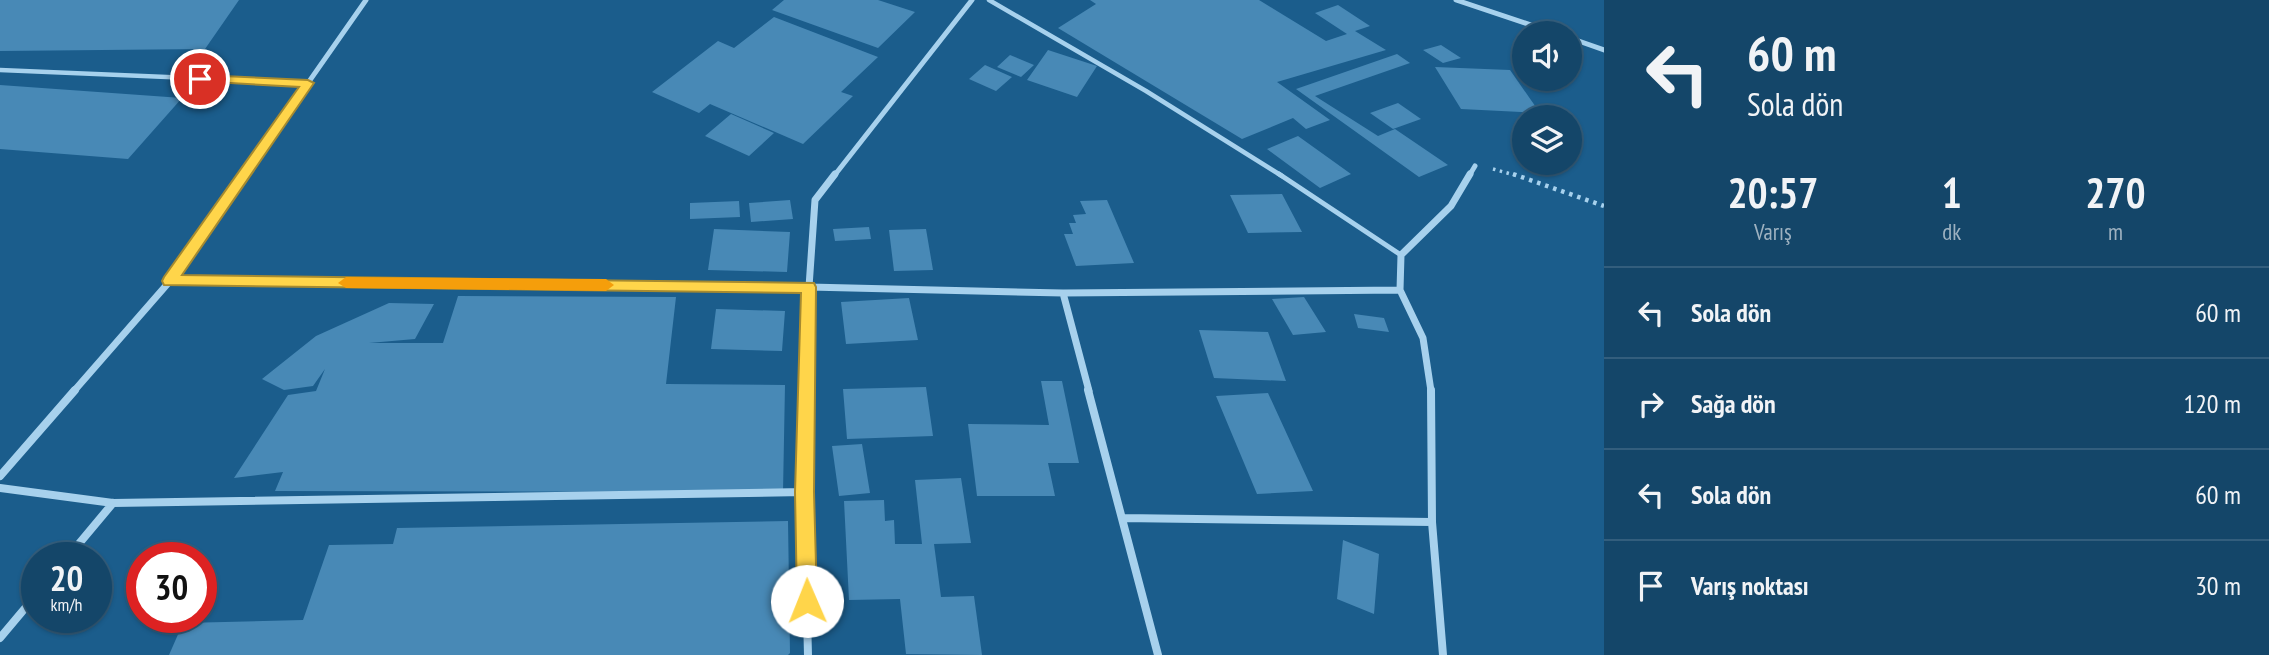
<!DOCTYPE html>
<html lang="tr">
<meta charset="utf-8">
<style>
:root{--surface:#144669;--page:#215071;--text:#f1f3f6;--muted:#9db1c0;--line:#335e7d}
body{margin:0;font-family:"PT Sans Narrow",sans-serif;background:var(--page);color:var(--text);height:100vh;display:flex;flex-direction:column;font-size:26px;white-space:nowrap}
*{box-sizing:border-box;margin:0}
p{font-size:23px;color:var(--muted)}
.icon{flex:none;width:38px;height:38px;fill:none;stroke:currentColor;stroke-width:2;stroke-linecap:round;stroke-linejoin:round}
.map{position:relative;flex:1;overflow:hidden}
.sheet{display:flex;flex-direction:column;background:var(--surface);width:665px}
.sheet>*{flex:none}
.top-card{background:#144669;color:var(--text);overflow:hidden}
.controls{position:absolute;left:1512px;top:21px;display:grid;gap:14px}
.controls a{display:grid;place-items:center;width:70px;height:70px;border-radius:50%;background:var(--surface);box-shadow:0 2px 5px #0004,0 0 0 2px var(--line);font-size:35px}
.speed{position:absolute;left:21px;top:542px;display:flex;gap:14px;font-size:35px;font-weight:700;text-align:center}
.speed>*{display:grid;place-content:center;width:91px;height:91px;border-radius:50%;background:var(--surface);box-shadow:0 2px 5px #0004,0 0 0 2px var(--line);line-height:1}
.speed small{font-size:18px;font-weight:400}
.speed .limit{border:10px solid #d22;background:#fff;color:#111}
.pin{position:absolute;display:grid;place-items:center;width:60px;height:60px;color:#fff;margin:-30px;border:4px solid #fff;border-radius:50%;box-shadow:0 2px 7px #0007}
.me{position:absolute;width:77px;margin:-38px;rotate:359deg;stroke-linejoin:round;filter:drop-shadow(0 0 5px #0008)}
.turn{display:flex;align-items:center;gap:24px;height:147px;padding:0 28px;font-size:32px}
.turn .icon{width:91px;height:91px;stroke-width:2.5}
.turn b{display:block;font-size:49px;line-height:60px}
.eta{display:flex;justify-content:space-evenly;align-items:center;height:119px;text-align:center}
.eta b{font-size:42px;font-weight:700;line-height:49px}
ul{padding:0;list-style:none}
li{display:flex;align-items:center;gap:21px;height:91px;padding:0 28px;border-top:2px solid var(--line)}
li div{flex:1}
li b{display:block;font-size:26px}
li em{font-style:normal}
main{display:flex;flex:1;min-height:0}
.map>svg:first-child{display:block}
</style>
<main>
<div class="map">
<svg width="1604" height="655" viewBox="0 0 1604 655">
<rect width="100%" height="100%" fill="#1b5d8c"/>
<path fill="#4889b6" d="M0,0h239l-34,49 -205,2z
M784,0h94l37,12 -37,36 -106,-38z
M1090,0h169l67,41 21,-7 -32,-21 23,-8 32,21 -15,5 31,19 -109,32 53,38 -24,9 -13,-11 -51,21 -184,-111 38,-24z
M774,17l104,40 -37,35 12,4 -50,48 -93,-40 -11,9 -47,-21 66,-51 16,7z
M1441,45l20,13 -18,5 -20,-13z
M1048,50l49,16 -20,31 -50,-17z
M1397,54l13,9 -95,33 63,40 17,-7 53,36 -29,12 -123,-88z
M1010,55l24,10 -13,12 -24,-10z
M985,65l27,12 -16,14 -27,-12z
M1435,67l75,3 30,43 -79,-4z
M0,85l182,13 -54,61 -128,-10z
M1398,103l23,16 -28,10 -23,-16z
M731,114l43,19 -25,23 -44,-20z
M1298,136l53,38 -31,14 -53,-39z
M1282,194l20,38 -54,1 -18,-38z
M790,200l3,19 -42,3 -2,-19z
M1107,200l27,63 -58,3 -12,-32h9l-4,-11h7l-3,-8 13,-1 -6,-13z
M739,201l1,16 -50,2v-16z
M869,227l2,12 -36,2 -2,-12z
M714,229l76,3 -3,40 -79,-2z
M926,229l7,41 -39,1 -5,-41z
M458,296l218,1 -10,87 119,1 -2,107 -508,-1 8,-19 -49,6 54,-83 28,-4 9,-22 -12,17 -29,4 -22,-11 54,-43 73,-33 45,1 -19,35 -46,4h74z
M1304,297l22,35 -33,3 -21,-36z
M909,298l9,42 -72,4 -5,-42z
M716,309l69,2 -3,40 -71,-2z
M1354,314l30,4 5,14 -31,-4z
M1199,330l69,2 18,49 -72,-3z
M1041,381h21l17,82h-31l7,33h-78l-9,-72 81,1z
M926,387l7,49 -86,3 -4,-50z
M1268,393l45,98 -56,3 -41,-98z
M862,444l8,49 -31,3 -7,-50z
M961,478l10,65 -37,1 7,53 33,-1 8,59 -76,-1 -6,-55 -51,1 -5,-99 40,-1 1,21 9,-1 1,24h27l-7,-64z
M788,521l2,132 -2,2h-619l14,-32 120,-3 26,-75 64,-1 4,-16z
M1343,540l36,14 -5,60 -37,-15z"/>
<g fill="none" stroke-linecap="round" stroke-linejoin="round">
<path stroke="#a7d1ed" stroke-width="3.5" stroke-dasharray="2.5 4.5" stroke-linecap="butt" d="M1493,169l25,7"/>
<path stroke="#a7d1ed" stroke-width="4.5" stroke-dasharray="3.5 5" stroke-linecap="butt" d="M1513,174l91,32"/>
<path stroke="#a7d1ed" stroke-width="4.5" d="M989,0l157,91 136,85
M0,70l308,13"/>
<path stroke="#a7d1ed" stroke-width="5" d="M1279,174l122,81"/>
<path stroke="#a7d1ed" stroke-width="5" d="M1456,0l99,33
M1570,38l34,12
M243,176l123,-176
M834,176l138,-176
M1469,176l6,-10"/>
<path stroke="#a7d1ed" stroke-width="7" d="M170,281l639,6 254,6 337,-3
M1063,293l26,98
M74,391l96,-110 74,-107
M806,391l3,-104 6,-87 20,-26
M1431,391l-8,-53 -23,-48 1,-35 50,-49 19,-32"/>
<path stroke="#a7d1ed" stroke-width="8" d="M806,390l-2,102 4,163
M1088,390l70,265
M1431,390l1,132 11,133
M0,476l75,-86
M0,488l113,15 691,-11
M1122,518l310,4
M67,558l46,-55
M0,638l37,-44"/>
</g>
<path fill="#ffd54a" stroke="#a68a30" stroke-width="2" d="M200,75l108,5 6,3 -132,192 632,8 2,4 -2,205 3,109 -3,7 -7,2 -7,-2 -3,-7 -2,-109 6,-199 -637,-8 -2,-4 2,-4 135,-190 -103,-6 -2,-2z"/>
<path fill="#f59e0b" d="M346,277l260,2 8,6 -8,6 -260,-3 -8,-5z"/>
</svg>
<div class="controls">
<a><svg class="icon" aria-label="sound" viewBox="0 0 24 24"><path d="M4 9h4l5-4v14l-5-4H4zM17 9q2 3 0 6"/></svg></a>
<a><svg class="icon" aria-label="layers" viewBox="0 0 24 24"><path d="M12 4l9 5-9 5-9-5zM3 14l9 5 9-5"/></svg></a>
</div>
<div class="speed"><div>20<small>km/h</small></div><div class="limit">30</div></div>
<div class="pin" style="left:200px;top:79px;background:#d93025"><svg class="icon" aria-label="arrive" viewBox="0 0 24 24"><path d="M6 21V4h12l-3 4 3 4H6"/></svg></div>
<svg class="me" style="left:807px;top:601px" viewBox="-20 -20 40 40"><circle r="19" fill="#fff"/><path d="M0-13L10 11 0 6-10 11z" fill="#ffd54a"/></svg>
</div>
<section class="sheet">
<div class="top-card">
<div class="turn"><svg class="icon" aria-label="left" viewBox="0 0 24 24"><path d="M17 20v-9H6M10 6l-5 5 5 5"/></svg><div><b>60 m</b>Sola dön</div></div>
</div>
<div class="eta">
<div><b>20:57</b><p>Varış</p></div>
<div><b>1</b><p>dk</p></div>
<div><b>270</b><p>m</p></div>
</div>
<ul>
<li><svg class="icon" aria-label="left" viewBox="0 0 24 24"><path d="M17 20v-9H6M10 6l-5 5 5 5"/></svg><div><b>Sola dön</b></div><em>60 m</em></li>
<li><svg class="icon" aria-label="right" viewBox="0 0 24 24"><path d="M7 20v-9h11M14 6l5 5-5 5"/></svg><div><b>Sağa dön</b></div><em>120 m</em></li>
<li><svg class="icon" aria-label="left" viewBox="0 0 24 24"><path d="M17 20v-9H6M10 6l-5 5 5 5"/></svg><div><b>Sola dön</b></div><em>60 m</em></li>
<li><svg class="icon" aria-label="arrive" viewBox="0 0 24 24"><path d="M6 21V4h12l-3 4 3 4H6"/></svg><div><b>Varış noktası</b></div><em>30 m</em></li>
</ul>
</section>
</main>
